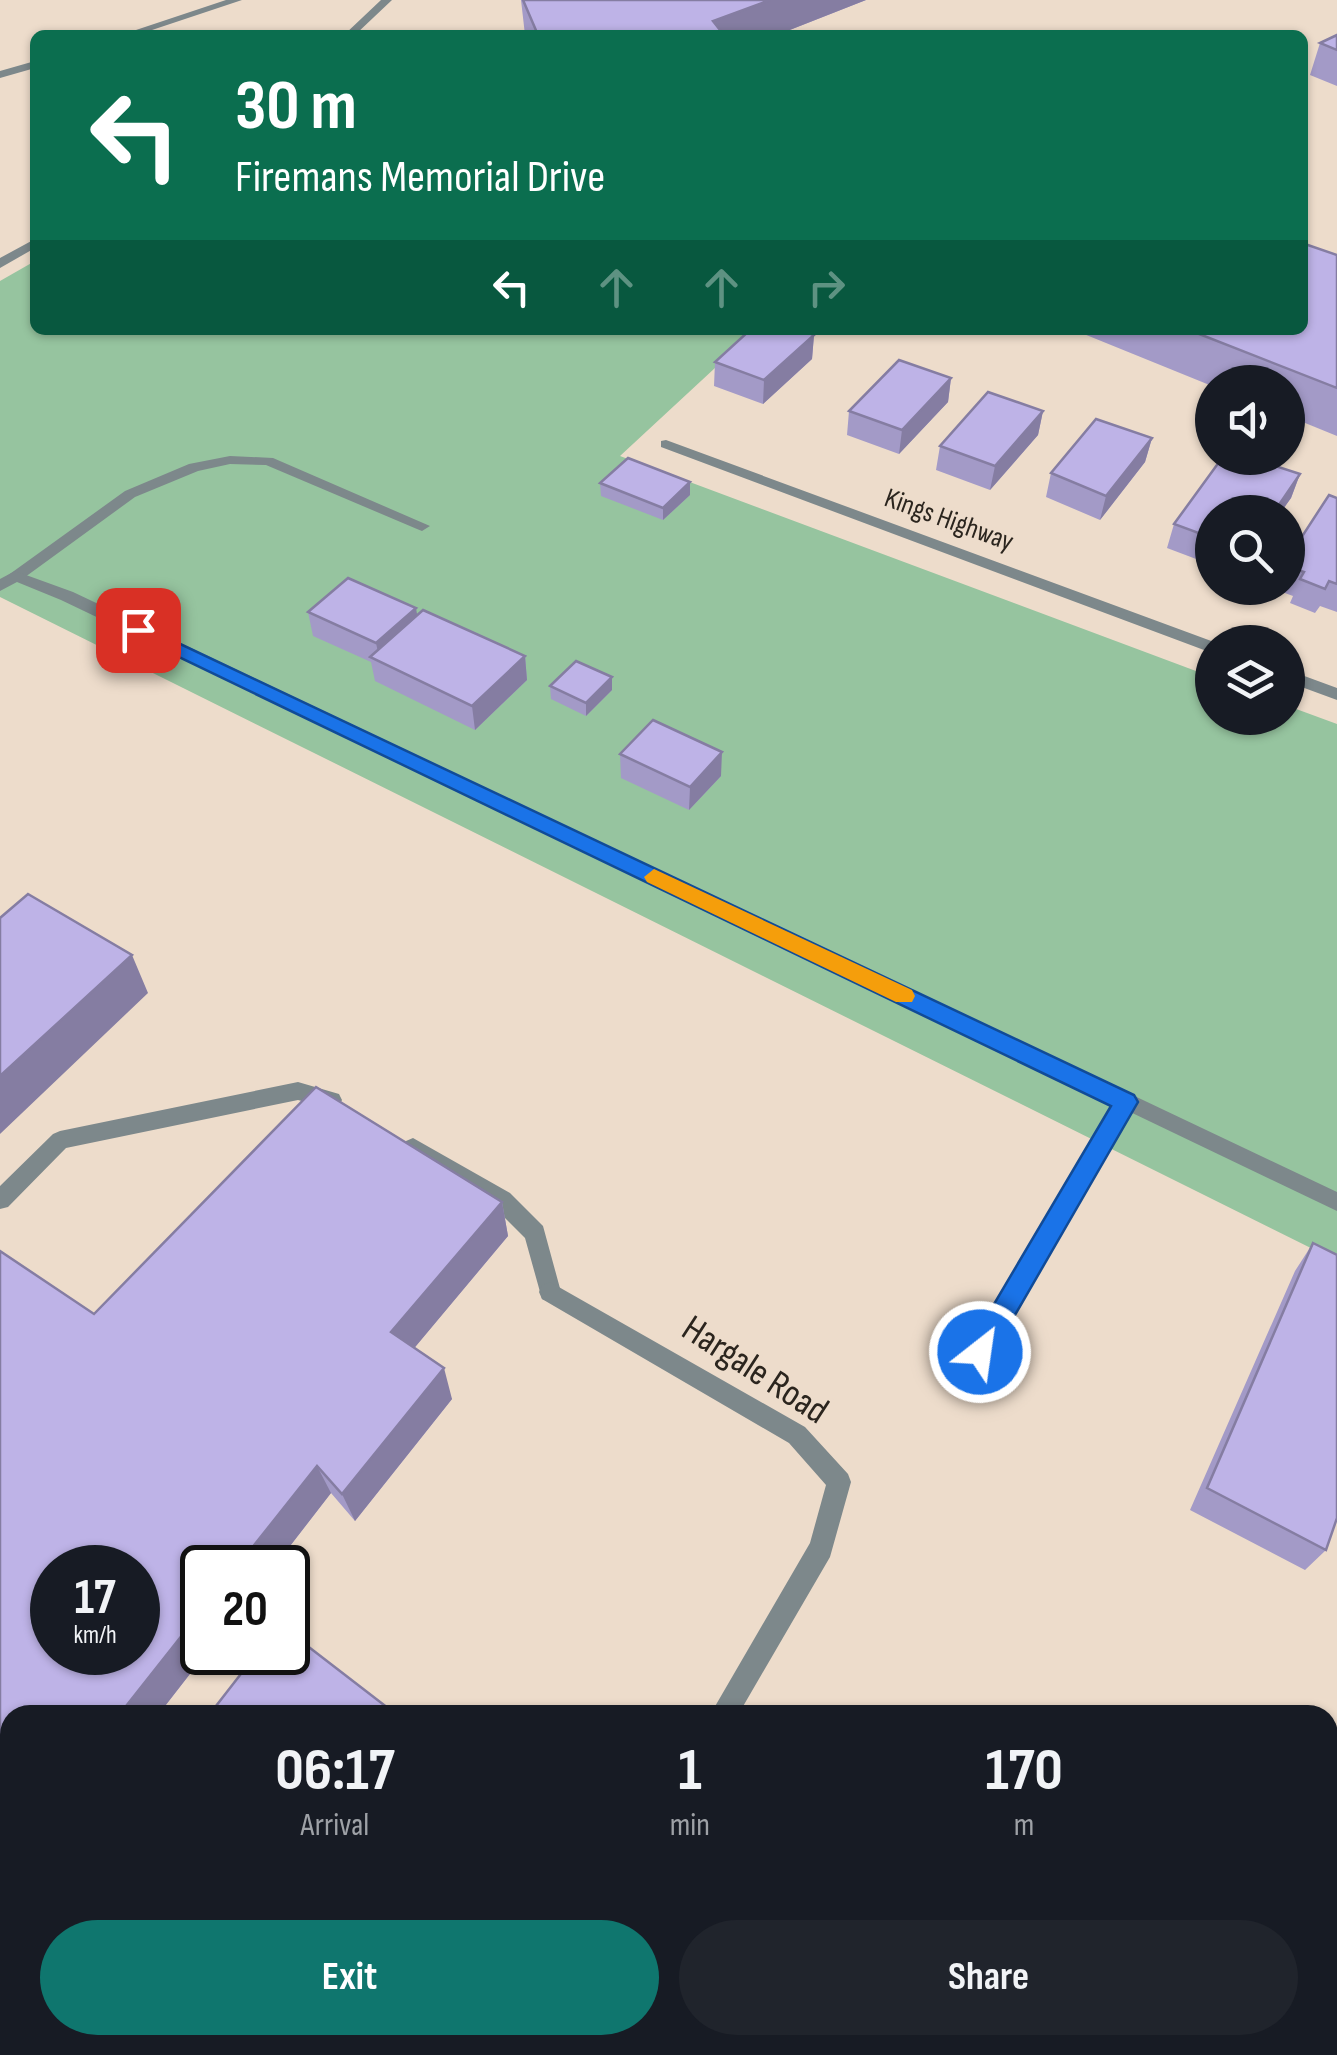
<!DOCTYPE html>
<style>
:root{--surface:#171b24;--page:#20242c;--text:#f1f3f6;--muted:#9ea1a6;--accent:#0f766e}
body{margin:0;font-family:"Sofia Sans Condensed",sans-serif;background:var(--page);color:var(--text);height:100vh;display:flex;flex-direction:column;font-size:38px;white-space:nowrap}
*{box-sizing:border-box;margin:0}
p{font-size:32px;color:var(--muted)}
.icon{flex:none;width:55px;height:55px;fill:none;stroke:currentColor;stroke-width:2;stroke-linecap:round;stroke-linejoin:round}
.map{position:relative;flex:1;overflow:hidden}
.details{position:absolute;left:0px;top:1705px;width:1338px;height:350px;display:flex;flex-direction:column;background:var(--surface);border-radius:30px 30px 0 0;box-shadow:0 2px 8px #0004}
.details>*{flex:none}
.top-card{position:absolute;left:30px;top:30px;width:1278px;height:305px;border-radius:15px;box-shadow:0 2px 8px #0004;background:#0b6e4f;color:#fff;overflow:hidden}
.tools{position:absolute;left:1195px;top:365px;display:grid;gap:20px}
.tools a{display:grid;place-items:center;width:110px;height:110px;border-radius:50%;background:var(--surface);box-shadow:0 2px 8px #0004;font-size:50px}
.speed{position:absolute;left:30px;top:1545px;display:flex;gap:20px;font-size:50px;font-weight:700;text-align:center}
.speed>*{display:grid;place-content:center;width:130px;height:130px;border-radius:50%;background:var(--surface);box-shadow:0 2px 8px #0004;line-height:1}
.speed small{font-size:25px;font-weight:400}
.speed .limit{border:5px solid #111;border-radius:15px;background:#fff;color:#111}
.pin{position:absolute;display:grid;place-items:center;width:85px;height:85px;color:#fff;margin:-42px;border-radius:20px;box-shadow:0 5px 15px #0006}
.me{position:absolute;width:110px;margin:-55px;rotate:30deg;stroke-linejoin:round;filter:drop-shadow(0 0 8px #0008)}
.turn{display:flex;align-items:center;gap:35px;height:210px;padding:0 40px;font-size:45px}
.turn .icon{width:130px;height:130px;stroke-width:2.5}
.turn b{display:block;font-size:70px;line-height:85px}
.lanes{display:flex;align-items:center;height:95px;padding:0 40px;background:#0003;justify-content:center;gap:50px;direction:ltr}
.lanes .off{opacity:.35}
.eta{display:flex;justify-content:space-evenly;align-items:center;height:170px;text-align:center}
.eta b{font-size:60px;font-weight:700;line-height:70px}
.cta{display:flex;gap:20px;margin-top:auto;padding:20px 40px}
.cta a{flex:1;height:115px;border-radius:60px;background:var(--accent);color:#fff;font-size:40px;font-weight:700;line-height:115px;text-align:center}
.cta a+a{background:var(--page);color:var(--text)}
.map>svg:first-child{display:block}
</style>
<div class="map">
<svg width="1337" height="2055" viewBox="0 0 1337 2055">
<rect width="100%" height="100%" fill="#eddccb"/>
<path fill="#96c49f" d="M35,261v69h721l-136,126 592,221v41h76v-12l49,18v537l-1337,-664v-316z"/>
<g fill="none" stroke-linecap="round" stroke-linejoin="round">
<path fill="#7d888b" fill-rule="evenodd" d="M226,0h16l-105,35h-16z
M381,0h11l-37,35h-11z
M35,61v7l-35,10v-7z
M35,239v9l-35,20v-10z
M230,456l43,2 157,68 -8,5 -5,-2 -151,-64 -36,-1 -32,7 -63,26 -114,83h-12l-2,-4 118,-85 64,-27z
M298,1082l41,12 3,6 -3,6 -7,3 -34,-9 -232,48 -58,59 -8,2v-23l53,-52 7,-3z
M1126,1093l7,3 3,6 -3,6 -145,252 -8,3 -8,-3 -3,-8 3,-8 147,-248z
M413,1138l97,55 33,33 18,66 -3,7 -8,3 -8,-3 -17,-61 -31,-31 -88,-54 -4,-6 4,-6z"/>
<path fill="#7d888b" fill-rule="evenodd" d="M666,440l548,202 -2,11 -551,-206v-6z
M15,571l58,21 1264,600v19l-1276,-611 -44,-18 -17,9v-12z
M1288,670l49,18v12l-49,-18z
M550,1282l255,145 43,47 3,8 -21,75 -92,158h-28l100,-172 16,-58 -37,-42 -247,-144 -3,-7 3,-7z
M515,2045h31l-5,10h-30z"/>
</g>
<path fill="#a39ac7" d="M521,0h345l-89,35h-252z
M1337,35v51l-27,-11 10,-32z
M1337,255v181l-49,-20v-34h-76v4l-138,-56h228z
M814,335l-2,24 -49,45 -49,-18 1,-24z
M951,378l-3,24 -49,52 -52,-19 2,-24z
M1043,411l-5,24 -48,55 -54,-20 4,-24z
M1152,438l-7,24 -45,58 -54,-23 5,-24z
M1300,474l-9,24 -10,14h-69v53l-45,-17 7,-24z
M600,483l90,12 -27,25 -62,-24z
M1337,498v114l-17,-6 -5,7 -25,-10 3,-7 -19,-7v-1h14v-30z
M308,612l109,3 108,41 2,24 -52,50 -100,-49 -4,-19 -58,-26z
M612,677v13l-26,26 -35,-17 -1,-13z
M620,754l101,22 -32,34 -68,-32z
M502,1202l6,34 -94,112 38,51 -97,122 -24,-28 -58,75h-71v84h5l-49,63h-148v188l-10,13v-665l94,63z
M1313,1243l13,307 -21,20 -115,-60 105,-239z"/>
<path fill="#857da2" d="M770,0h96l-89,35h-64v-14z
M814,335l-2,24 -49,45 1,-24z
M951,378l-3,24 -49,52 3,-24z
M1043,411l-5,24 -48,55 5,-24z
M1152,438l-7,24 -45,58 6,-24z
M1300,474l-9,24 -10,14h-7z
M690,482v13l-27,25v-12z
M416,608l4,24 -40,30 -4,-19z
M525,656l2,24 -52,50 -3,-24z
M612,677v13l-26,26v-13z
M722,752l-1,24 -32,34 1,-23z
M132,955l16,38 -148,141v-58z
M502,1202l6,34 -107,128 -10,-32z
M444,1368l8,31 -97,122 -13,-27z
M317,1466l14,27 -58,75h-37z
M202,1610v42h5l-49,63h-39z
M10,1852v51l-10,13v-51z
M300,2045h21l-6,10h-22z"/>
<path fill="#beb3e7" stroke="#857da2" stroke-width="2.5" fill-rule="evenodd" d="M523,0h247l-57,21 11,14h-186z
M1337,35v15l-17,-7z
M1302,243l35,12v133l-148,-58h113z
M750,330h50l14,5 -50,45 -49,-18z
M899,360l52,18 -49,52 -53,-19z
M988,392l55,19 -48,55 -55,-20z
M1096,419l56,19 -46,58 -55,-23z
M628,458l62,24 -27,26 -63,-25z
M1222,458h29l49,16 -26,38h-62v26l-38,-14z
M1329,495l8,3v86l-8,-3 -4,8 -25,-10 4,-7 -16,-5v-9z
M348,578l68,30 -40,35 -68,-31z
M423,610l102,46 -53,50 -102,-49z
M576,661l36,16 -26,26 -36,-17z
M653,720l69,32 -32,35 -70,-33z
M28,894l104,61 -132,121v-158z
M316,1087l186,115 -111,130 53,36 -102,126 -25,-28 -81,102h-34v42l-83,105h-109v137l-10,13v-614l94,63zM52,1568h86v84h-86z
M1313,1243l24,12v263l-11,32 -119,-62z
M288,1631l109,84h-188l49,-63h30z
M10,1965v80h290l-7,10h-293v-78z"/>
<path fill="#1a73e8" stroke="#114b97" stroke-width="2.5" d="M138,624l996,471 4,7 -4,7 -145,251 -9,4 -9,-4 -4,-8 4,-9 140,-237 -980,-472v-8z"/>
<path fill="#f59e0b" d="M654,869l258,121 3,6 -3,6h-16l-249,-120 -3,-5z"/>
<g text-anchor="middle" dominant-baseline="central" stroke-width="8" stroke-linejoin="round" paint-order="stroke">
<g font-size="28" fill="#2b251e" stroke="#eddccb">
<text transform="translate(949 520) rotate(20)">Kings Highway</text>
</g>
<g font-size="38" fill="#2b251e" stroke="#eddccb">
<text transform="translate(755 1370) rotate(33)">Hargale Road</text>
</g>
</g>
</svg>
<div class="tools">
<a><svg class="icon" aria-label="sound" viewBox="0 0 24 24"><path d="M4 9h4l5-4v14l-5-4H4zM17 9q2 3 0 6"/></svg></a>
<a><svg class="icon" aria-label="search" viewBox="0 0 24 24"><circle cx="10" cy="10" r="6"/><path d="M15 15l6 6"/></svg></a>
<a><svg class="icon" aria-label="layers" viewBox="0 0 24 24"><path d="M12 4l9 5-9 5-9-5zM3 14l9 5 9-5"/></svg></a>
</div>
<div class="speed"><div>17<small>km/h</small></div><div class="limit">20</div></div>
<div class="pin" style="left:138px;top:630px;background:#d93025"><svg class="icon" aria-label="arrive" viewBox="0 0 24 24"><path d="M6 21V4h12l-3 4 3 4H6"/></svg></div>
<svg class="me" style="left:980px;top:1352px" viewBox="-20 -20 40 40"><circle r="17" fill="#1a73e8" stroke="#fff" stroke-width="3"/><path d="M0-11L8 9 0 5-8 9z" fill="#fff"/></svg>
<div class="top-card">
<div class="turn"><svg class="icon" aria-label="left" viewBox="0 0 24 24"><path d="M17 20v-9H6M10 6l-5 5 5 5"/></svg><div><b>30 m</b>Firemans Memorial Drive</div></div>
<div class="lanes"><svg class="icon" aria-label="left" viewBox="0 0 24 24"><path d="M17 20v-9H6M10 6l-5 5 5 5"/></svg><svg class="icon off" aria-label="ahead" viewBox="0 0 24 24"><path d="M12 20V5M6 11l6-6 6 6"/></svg><svg class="icon off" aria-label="ahead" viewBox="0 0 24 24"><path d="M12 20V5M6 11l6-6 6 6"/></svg><svg class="icon off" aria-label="right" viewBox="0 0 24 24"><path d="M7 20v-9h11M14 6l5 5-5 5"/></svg></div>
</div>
<section class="details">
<div class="eta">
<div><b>06:17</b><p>Arrival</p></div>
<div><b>1</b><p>min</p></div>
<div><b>170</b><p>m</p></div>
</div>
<div class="cta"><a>Exit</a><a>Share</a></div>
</section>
</div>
